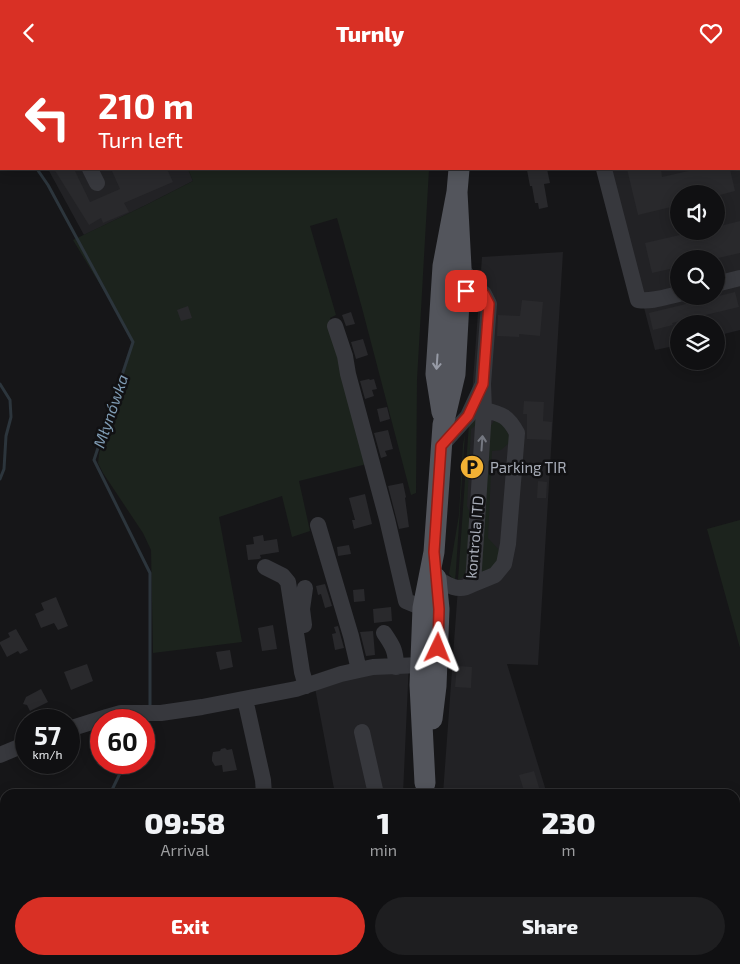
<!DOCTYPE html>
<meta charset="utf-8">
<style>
:root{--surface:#101012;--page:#1e1e20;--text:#f1f3f6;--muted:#9c9d9f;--line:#303032;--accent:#d93025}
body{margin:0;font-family:"Exo 2",sans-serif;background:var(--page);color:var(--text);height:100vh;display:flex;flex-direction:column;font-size:19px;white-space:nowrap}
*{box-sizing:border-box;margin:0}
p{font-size:16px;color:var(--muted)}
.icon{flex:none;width:28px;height:28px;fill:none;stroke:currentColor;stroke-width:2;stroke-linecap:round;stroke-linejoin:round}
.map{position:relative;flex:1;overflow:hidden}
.drawer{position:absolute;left:0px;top:724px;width:740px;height:176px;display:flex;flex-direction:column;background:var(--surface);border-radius:15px 15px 0 0;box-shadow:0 2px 12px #0003,0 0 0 1px var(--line)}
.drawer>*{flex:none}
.banner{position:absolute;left:0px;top:0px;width:740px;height:105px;box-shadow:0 2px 12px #0003,0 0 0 1px var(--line);background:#d93025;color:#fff;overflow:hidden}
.buttons{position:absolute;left:670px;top:120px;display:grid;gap:10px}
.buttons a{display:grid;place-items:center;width:55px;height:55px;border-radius:50%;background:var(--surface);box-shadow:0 2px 12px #0003,0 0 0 1px var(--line);font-size:25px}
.speed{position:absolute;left:15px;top:644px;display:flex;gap:10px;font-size:25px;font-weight:700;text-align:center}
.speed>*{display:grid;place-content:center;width:65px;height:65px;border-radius:50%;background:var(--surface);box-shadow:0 2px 12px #0003,0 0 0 1px var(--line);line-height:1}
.speed small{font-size:12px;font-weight:400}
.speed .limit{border:8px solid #d22;background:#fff;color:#111}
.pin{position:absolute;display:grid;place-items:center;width:42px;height:42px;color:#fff;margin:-21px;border-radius:10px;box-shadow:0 2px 8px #0006}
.me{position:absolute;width:55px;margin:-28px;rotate:2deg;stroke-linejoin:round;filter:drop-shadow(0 0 4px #0008)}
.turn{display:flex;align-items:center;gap:18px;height:105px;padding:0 15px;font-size:22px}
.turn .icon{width:65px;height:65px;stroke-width:2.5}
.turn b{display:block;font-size:35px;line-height:42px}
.eta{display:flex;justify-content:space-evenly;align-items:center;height:85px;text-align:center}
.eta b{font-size:30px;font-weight:800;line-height:35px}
.action{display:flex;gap:10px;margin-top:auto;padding:10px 15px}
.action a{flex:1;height:58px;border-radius:30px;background:var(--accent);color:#fff;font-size:20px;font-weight:800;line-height:58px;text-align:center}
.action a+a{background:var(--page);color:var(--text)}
header{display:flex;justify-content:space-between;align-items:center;height:65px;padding:0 15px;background:var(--accent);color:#fff;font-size:22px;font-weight:800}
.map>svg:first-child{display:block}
</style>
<header><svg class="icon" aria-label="back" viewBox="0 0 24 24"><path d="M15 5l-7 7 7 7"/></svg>Turnly<svg class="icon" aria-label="heart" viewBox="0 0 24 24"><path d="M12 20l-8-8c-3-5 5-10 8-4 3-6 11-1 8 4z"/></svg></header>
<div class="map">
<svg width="740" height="899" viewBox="0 0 740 899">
<rect width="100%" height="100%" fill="#161618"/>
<path fill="#222225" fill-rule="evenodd" d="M0,0h144l1,1h-144v30l-1,-2z
M582,0h158v265l-24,6v-12h-37v21l-24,5 -47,-181h131v-103h-157zM679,129h37v37h-37zM679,194h37v37h-37z
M48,104h140l5,12 -47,24 -62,30z
M563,187l-25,413 -31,-1 40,130h-104l39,-537z
M409,597l-6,132h-68l-20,-106z"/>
<path fill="#1c231d" d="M144,0h105l1,1h-105z
M188,104h241l-12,211 -1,113 -5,2 -49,-187 -25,-90 -27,8 26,89 -6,3 37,146 -68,17 11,50 -18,6 -10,-41 -63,21 23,125 -89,11 -2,-103 -8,-17 -40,-60 -5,-10 1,-9 30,-98 3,-14 -3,-10 -56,-92 73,-35 47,-24z
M475,348l4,9 -8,7 -4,77 5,12 -5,47 -3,11 -6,4 11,-157z
M497,355c8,5 12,13 13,22l-9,8 -9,1 -4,87 11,12v5l-4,13 -14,4 9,-145 4,-6z
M465,369l-9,135 -1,12 -6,-7 10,-59 4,-71z
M740,455v128l-33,-119z"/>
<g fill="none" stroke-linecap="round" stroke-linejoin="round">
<path stroke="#2c353c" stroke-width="3" d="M0,48l1,2
M37,104l11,16 85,157 -39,118 56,113v135
M0,319l10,16 1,17 -5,19 -2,33 -4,10
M110,729l15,-31
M171,895v4
M59,899l1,-4"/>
</g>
<path fill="#29292c" d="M54,104h20l16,33 30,-13 -9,-20h56l6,13 -49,21 5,9 -26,11 -2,-5 -12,7z
M534,104h13l3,14 -6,1 4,23 -9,2 -1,-6h-3l-3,-17h-2l-3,-16z
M627,104h34l1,8 35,-8h33l5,22 -19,5v-2h-37v11l-41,10z
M740,156v32l-26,6h-35v8l-27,6 -7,-30 52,-12h19v-4z
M735,227l4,15 -67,16 1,2 -20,5 -4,-17z
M522,235l21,2 -3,34 -21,-2v3l-22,-1 1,-21 22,1z
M188,241l4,12 -11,3 -4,-11z
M351,247l4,12 -9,2 -4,-11z
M363,274l5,16 -12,4 -5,-17z
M369,314l1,1 4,-1 3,10 -5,1 2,6 -9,3 -5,-18z
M524,336l20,1 -1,19 9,1 -1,18 -24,-1v-25h-4z
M387,342l3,12 -10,3 -3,-13z
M388,365l5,19 -8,2 2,5 -6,2 -7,-25z
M538,416l9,1 -1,16h-9z
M403,418l3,14 -1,1 4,29 -10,2 -11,-43z
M365,429l7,30 -18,5 -2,-9h3l-6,-22z
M263,470l1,6 13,-2 2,13 -19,3 1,3 -2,1 -11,1 -2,-15 8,-1 -1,-7z
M349,480l2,9 -13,2 -1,-9z
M325,519l7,22 -7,2 -4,-14 -3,1 -2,-9z
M364,524l1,12 -11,1 -1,-12z
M56,532l12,29 -10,4 -4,-7 -13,5 -6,-14 9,-4 -3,-7z
M391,542l1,14 -18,2 -1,-14z
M273,560l4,24 -15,2 -4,-23z
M338,561l6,22 -9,2 -3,-16 4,-1 -2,-6z
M16,564l12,21 -8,4 -2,-3 -11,6 -7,-13v-2l10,-5 -2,-4z
M373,566l2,24 -9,1 -6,-24z
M230,585l3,17 -13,3 -4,-18z
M87,599l6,17 -22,9 -7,-18z
M457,601l15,1 -1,21 -16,-1z
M41,624l7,13 -18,9 -3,-6 -4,-1 3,-7z
M225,683l2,2 5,-1 5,21 -14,2 -1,-7 -7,1 -3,-5v-4l1,-5 7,-1 1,-2z
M534,706l7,23h-16l-6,-19z"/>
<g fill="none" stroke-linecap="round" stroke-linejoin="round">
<path stroke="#37383d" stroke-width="16" d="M39,0v1
M525,0v1
M577,0v1
M90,104l7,14
M604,104l34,131c14,2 27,-3 41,-6
M716,219l24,-6
M335,261l10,30 3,18 39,145 19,82 17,7
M441,381l27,-30 15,-32 6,-80 -5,-10 -8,-6 -15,-21
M318,460l33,111 8,34
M265,502l18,9 5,6 14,90 4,14
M430,508c7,6 22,16 31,15 4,0 8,-2 12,-4l11,-174 -1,-26
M473,519l22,-9 9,-11 4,-20 9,-111c-9,-17 -15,-19 -33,-23
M304,560l-2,-16 3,-21
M384,568c9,13 12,18 12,34
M245,634l18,81 1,14
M69,664l38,-12 14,-4h40l41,-6 94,-18 45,-15 18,-4 14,-3 47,-2
M362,667l14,62
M0,690l26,-11
M0,828l5,-2
M283,895v4
M681,895l1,4"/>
<path stroke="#53555c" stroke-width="21" d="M457,1v-1
M474,1v-1
M442,347l-6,-38 7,-108 14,-74 2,-23
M432,654l4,-33 3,-77 -3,-31
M425,718l-5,-98 3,-77 11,-56 9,-127 12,-51 6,-107 -4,-75
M412,899l1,-4"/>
</g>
<defs><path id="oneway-shaft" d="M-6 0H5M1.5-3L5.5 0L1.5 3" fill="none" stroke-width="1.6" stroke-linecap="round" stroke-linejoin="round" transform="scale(1.25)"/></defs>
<use stroke="#979ba6" href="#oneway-shaft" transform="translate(437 297) rotate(94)"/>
<use stroke="#757881" href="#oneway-shaft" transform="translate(482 378) rotate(-86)"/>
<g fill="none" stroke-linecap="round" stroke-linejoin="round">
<g stroke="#8d1f18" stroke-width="12">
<path id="route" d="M438,583l1,-39 -5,-57 7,-106 27,-30 15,-32 6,-80 -5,-10 -8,-6 -10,3"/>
</g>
<use href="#route" stroke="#d93025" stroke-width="9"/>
</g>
<defs>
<g id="parking-disc" transform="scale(1.25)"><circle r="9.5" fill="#f2b134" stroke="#111113"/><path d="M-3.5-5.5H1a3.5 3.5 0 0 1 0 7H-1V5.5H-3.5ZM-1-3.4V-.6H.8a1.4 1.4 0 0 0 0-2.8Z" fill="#111"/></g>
</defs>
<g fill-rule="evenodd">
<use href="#parking-disc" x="472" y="402"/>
</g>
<g text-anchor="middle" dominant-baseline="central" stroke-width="5" stroke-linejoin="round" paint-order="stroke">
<g font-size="15" fill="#a8adb8" stroke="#111113" text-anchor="start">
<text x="490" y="402">Parking TIR</text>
</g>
<g font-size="15" fill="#a8adb8" stroke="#111113">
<text transform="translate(474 472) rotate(-85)">kontrola ITD</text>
</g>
<g font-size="16" font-style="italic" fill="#7f9bb3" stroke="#111113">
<text transform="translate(110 346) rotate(-71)">Młynówka</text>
</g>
</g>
</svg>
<div class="buttons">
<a><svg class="icon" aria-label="sound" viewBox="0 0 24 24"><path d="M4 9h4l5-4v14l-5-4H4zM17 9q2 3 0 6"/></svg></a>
<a><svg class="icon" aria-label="search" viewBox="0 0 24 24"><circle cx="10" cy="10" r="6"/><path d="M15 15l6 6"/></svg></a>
<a><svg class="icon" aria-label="layers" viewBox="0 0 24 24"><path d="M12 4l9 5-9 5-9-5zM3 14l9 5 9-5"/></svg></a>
</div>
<div class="speed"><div>57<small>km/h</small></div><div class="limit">60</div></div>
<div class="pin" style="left:466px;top:226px;background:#d93025"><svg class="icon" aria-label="arrive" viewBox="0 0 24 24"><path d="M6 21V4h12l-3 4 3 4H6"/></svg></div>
<svg class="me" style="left:438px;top:583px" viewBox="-20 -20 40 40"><path d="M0-17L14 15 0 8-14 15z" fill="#d93025" stroke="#fff" stroke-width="4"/></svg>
<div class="banner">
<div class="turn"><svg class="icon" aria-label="left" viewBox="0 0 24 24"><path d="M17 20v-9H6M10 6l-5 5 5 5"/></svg><div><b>210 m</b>Turn left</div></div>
</div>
<section class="drawer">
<div class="eta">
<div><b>09:58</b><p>Arrival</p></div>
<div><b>1</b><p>min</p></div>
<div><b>230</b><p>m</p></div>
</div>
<div class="action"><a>Exit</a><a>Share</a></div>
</section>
</div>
